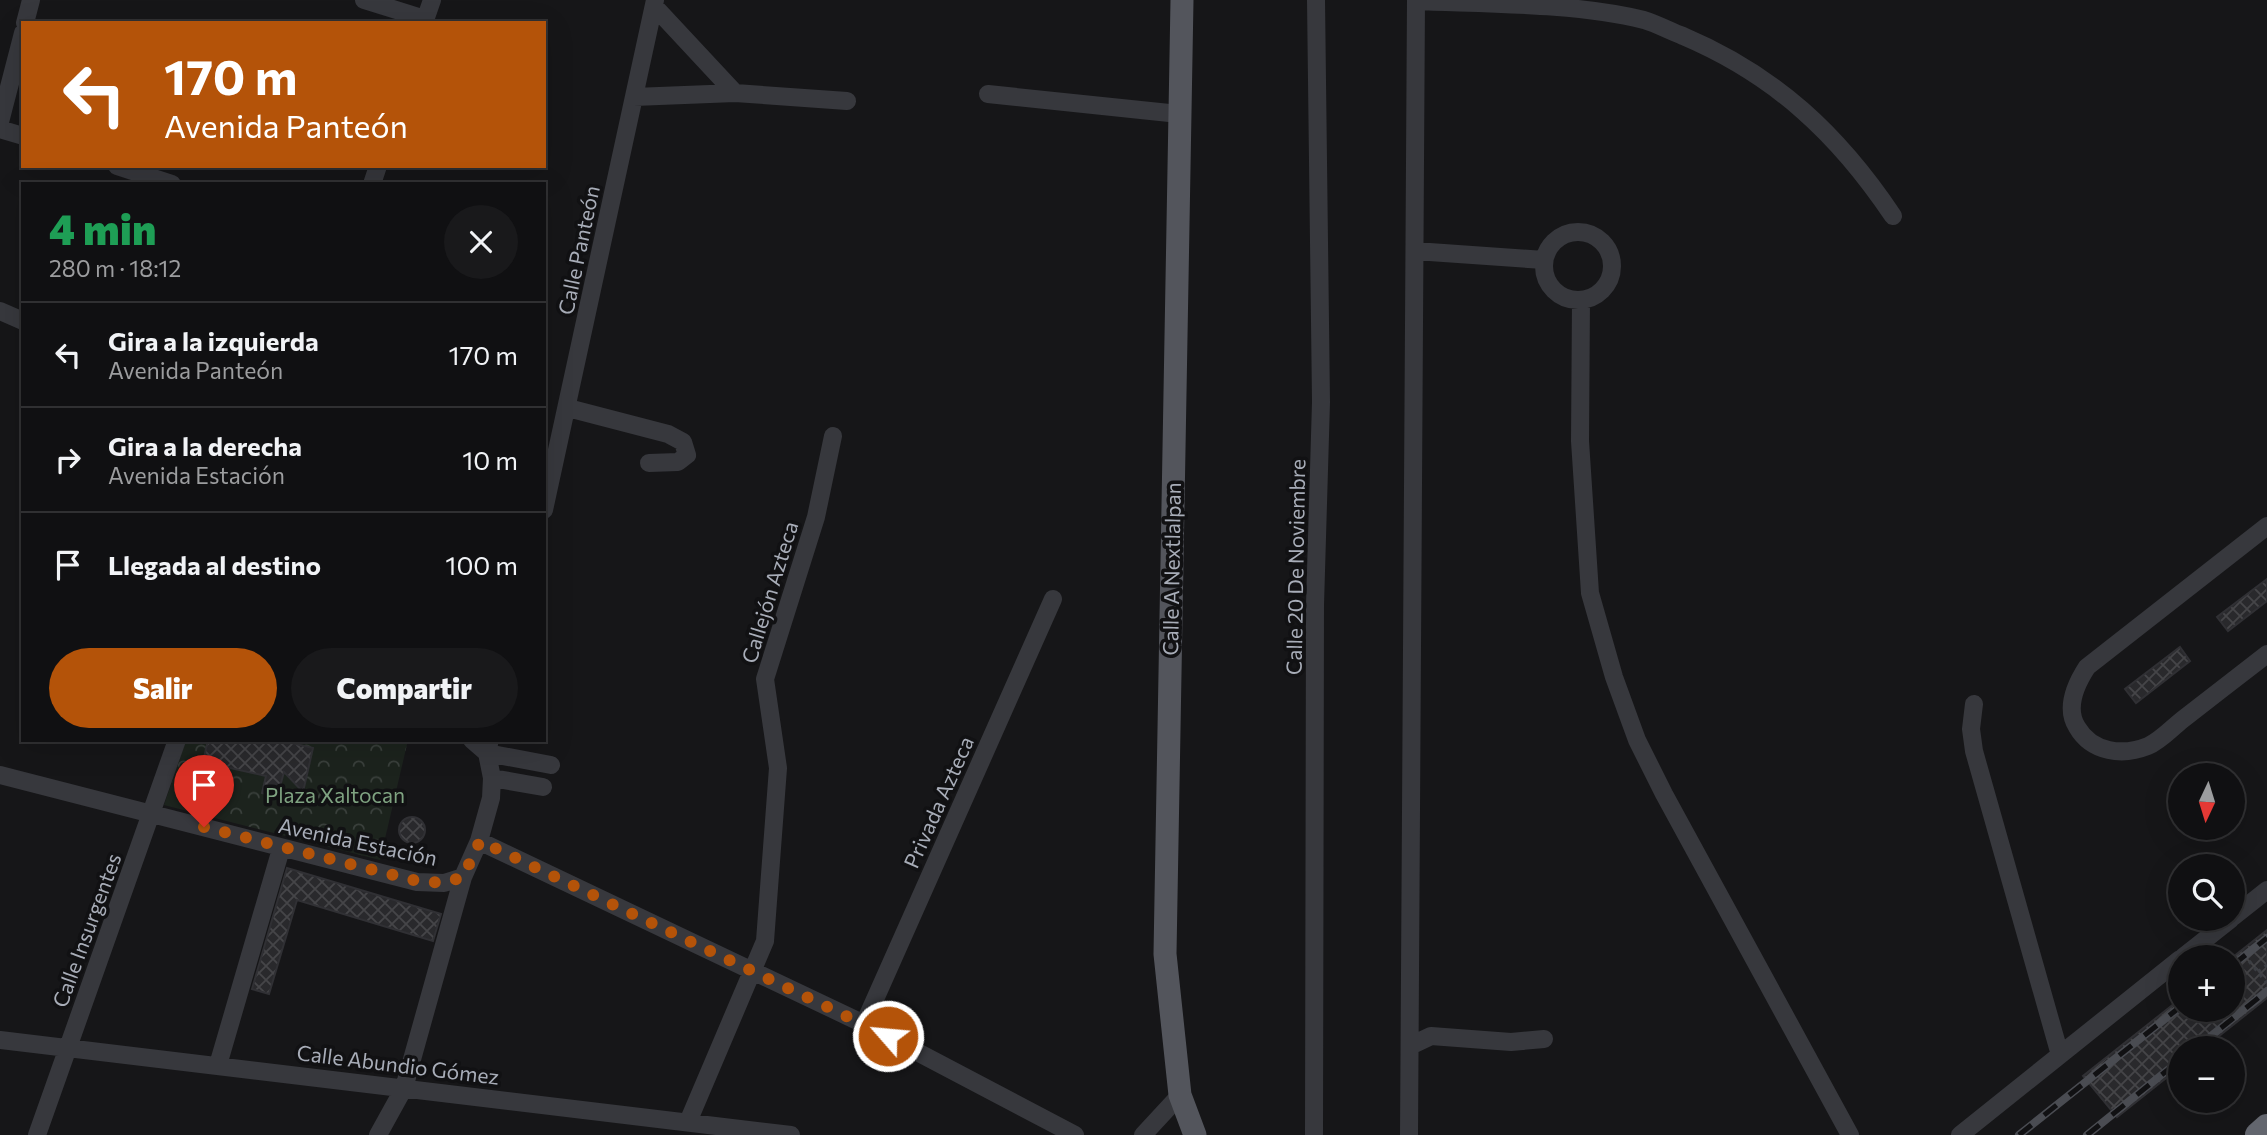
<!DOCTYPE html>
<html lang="es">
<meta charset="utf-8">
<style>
:root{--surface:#101012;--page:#19191b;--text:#f1f3f6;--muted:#9c9d9f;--line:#303032;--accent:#b45309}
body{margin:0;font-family:Commissioner,sans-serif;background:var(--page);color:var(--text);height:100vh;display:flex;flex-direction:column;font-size:26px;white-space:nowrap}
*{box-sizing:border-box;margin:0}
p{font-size:23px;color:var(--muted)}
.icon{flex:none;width:38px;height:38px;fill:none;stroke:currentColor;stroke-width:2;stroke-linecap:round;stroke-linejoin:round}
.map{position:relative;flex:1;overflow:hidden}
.side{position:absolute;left:21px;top:182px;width:525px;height:560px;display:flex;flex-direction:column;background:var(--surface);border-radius:0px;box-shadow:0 7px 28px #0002,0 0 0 2px var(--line)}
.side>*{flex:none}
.guide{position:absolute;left:21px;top:21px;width:525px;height:147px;border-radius:0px;box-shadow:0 7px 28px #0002,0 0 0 2px var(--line);background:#b45309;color:#fff;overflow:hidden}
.needle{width:46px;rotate:184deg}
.buttons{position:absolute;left:2168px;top:763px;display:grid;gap:14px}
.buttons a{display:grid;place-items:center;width:77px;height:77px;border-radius:50%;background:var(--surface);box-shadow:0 7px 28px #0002,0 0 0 2px var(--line);font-size:35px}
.pin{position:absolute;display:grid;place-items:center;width:60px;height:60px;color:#fff;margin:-72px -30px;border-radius:50% 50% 50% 0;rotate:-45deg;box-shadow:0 0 7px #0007}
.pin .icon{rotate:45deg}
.me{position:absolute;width:77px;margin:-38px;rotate:297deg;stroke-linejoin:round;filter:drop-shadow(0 0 5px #0008)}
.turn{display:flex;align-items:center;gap:24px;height:147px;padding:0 28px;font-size:32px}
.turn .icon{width:91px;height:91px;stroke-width:2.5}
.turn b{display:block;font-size:49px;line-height:60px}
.round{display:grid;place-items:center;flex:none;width:74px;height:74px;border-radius:37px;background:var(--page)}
.summary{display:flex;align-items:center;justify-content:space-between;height:119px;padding:0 28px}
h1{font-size:42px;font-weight:800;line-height:52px;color:#1e9e55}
.cta{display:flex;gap:14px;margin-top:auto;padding:14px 28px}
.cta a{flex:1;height:80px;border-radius:42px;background:var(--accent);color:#fff;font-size:28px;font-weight:800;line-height:80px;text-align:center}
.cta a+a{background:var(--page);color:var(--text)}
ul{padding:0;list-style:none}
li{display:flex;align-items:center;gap:21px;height:105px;padding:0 28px;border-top:2px solid var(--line)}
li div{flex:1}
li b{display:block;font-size:26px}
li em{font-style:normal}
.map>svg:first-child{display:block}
</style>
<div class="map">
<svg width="2267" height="1135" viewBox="0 0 2267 1135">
<defs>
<pattern id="forest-crowns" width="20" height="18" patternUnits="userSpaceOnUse" patternTransform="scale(1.75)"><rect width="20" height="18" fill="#1c231d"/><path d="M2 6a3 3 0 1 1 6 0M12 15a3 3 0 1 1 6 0" fill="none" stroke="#3a403c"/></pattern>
<pattern id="building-cross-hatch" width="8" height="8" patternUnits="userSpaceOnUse" patternTransform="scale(1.75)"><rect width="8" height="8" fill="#29292c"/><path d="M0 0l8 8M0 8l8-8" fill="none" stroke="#454548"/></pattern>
</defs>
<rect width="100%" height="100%" fill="#161618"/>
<path fill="url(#forest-crowns)" d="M186,740h222l-28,120 -216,-55z"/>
<path fill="url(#building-cross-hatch)" stroke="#303034" stroke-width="2" d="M2267,579v22l-39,30 -11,-14z
M2180,647l10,14 -54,42 -11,-14z
M208,740h71l34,8 -10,44 -19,-20 -7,25 -15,-4 4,-17 -63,-14z
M399 830a13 13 0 1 1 26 0a13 13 0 1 1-26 0Z
M287,868l154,46 -8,27 -136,-41 -28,94 -17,-5z
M2267,930v68l-63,50h-24v19l-63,50 -34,-41 97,-77v11h53v-53z"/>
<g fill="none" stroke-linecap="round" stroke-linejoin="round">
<path stroke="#3d3f44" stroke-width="3.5" stroke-dasharray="3.5 5" stroke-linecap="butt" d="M2249,961l18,22
M2258,972l9,-7"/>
<path stroke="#37383d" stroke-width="18" d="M364,0l61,19
M1416,1c71,3 160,2 228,19 13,4 26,11 39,16 92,39 155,98 210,180
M654,6l81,87
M25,23l6,-23
M424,23l8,-23
M988,94l191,20
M634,97l101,-4 112,8
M0,122l23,-89
M0,129l23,7
M117,166l55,18
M372,184l6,-18
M1544 266a34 34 0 1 1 68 0a34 34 0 1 1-68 0Z
M1415,251l129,9
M1581,300l-1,141 10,152 24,84 23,63 27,54 186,341
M0,311l23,10
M568,408l100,26 15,8 4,13 -9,7 -29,1
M544,510l111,-510
M2267,526l-180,141c-11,17 -22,41 -10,60 15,26 46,29 71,19 12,-5 24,-18 34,-26 28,-22 57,-44 85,-66
M1974,704l-3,25 3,22 86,304
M489,744l-2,9 64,12
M0,775l417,107 27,1 19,-6
M492,778l51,9
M479,841l385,183 211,111
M2233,917l34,-27
M2183,957l48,-38
M864,1024l189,-425
M0,1040l791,95
M1412,1045l19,-9 80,6 33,-3
M218,1065l63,-216
M688,1122l77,-181 13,-173 -13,-89 51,-162 17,-81
M37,1135l140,-395
M378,1135l26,-47 59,-211 16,-36 12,-43 1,-20 -5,-25 -15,-13
M1143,1135l37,-40
M1314,1135l1,-530 6,-203 -5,-402
M1409,1135l7,-1135
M1960,1135l220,-176"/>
<path stroke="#53555c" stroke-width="23" d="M1182,0l-17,954 15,141 15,40"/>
<path stroke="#63666e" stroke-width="26" d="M2258,1135l9,-8"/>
<g stroke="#4a4c52" stroke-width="8">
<path id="rail" d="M2233,965l34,-27
M2196,1048l71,-57
M2019,1135l161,-128
M2087,1135l93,-75"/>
</g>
<use href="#rail" stroke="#111113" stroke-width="5" stroke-dasharray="16" stroke-linecap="butt"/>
</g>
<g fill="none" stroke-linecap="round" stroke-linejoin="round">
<path stroke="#b45309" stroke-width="12" stroke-dasharray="0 21.6" d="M204,827l213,54 27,2 19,-6 17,-36 408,195"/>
</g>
<g text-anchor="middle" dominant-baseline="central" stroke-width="7" stroke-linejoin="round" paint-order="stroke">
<g font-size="21" fill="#a8adb8" stroke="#111113">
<text transform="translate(578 250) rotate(-78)">Calle Panteón</text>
<text transform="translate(1295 567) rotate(-89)">Calle 20 De Noviembre</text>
<text transform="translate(1171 569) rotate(-89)">Calle A Nextlalpan</text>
<text transform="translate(769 592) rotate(-73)">Callejón Azteca</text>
<text transform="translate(938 802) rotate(-66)">Privada Azteca</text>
<text transform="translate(358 841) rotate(12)">Avenida Estación</text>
<text transform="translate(86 930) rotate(-70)">Calle Insurgentes</text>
<text transform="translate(398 1064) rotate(7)">Calle Abundio Gómez</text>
</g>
<g font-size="21" fill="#7fa381" stroke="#111113">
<text x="335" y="794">Plaza Xaltocan</text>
</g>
</g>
</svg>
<div class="buttons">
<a><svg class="needle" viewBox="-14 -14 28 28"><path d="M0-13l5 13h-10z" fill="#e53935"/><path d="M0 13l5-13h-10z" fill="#9c9d9f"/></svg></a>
<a><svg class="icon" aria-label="search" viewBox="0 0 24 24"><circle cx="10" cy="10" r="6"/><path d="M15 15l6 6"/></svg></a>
<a>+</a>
<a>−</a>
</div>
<div class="pin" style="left:204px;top:827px;background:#d93025"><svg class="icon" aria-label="arrive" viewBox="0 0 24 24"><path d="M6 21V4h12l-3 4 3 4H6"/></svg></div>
<svg class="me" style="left:888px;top:1036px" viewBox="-20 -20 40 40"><circle r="17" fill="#b45309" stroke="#fff" stroke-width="3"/><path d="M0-11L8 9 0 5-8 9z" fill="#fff"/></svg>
<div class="guide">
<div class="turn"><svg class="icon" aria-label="left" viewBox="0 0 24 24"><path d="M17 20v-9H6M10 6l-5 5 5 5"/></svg><div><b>170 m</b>Avenida Panteón</div></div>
</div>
<section class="side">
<div class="summary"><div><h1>4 min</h1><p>280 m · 18:12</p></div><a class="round"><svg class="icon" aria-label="close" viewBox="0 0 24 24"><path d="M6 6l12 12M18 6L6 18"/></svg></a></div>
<ul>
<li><svg class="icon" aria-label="left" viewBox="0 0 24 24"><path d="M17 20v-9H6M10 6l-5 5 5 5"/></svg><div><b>Gira a la izquierda</b><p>Avenida Panteón</p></div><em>170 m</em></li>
<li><svg class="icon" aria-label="right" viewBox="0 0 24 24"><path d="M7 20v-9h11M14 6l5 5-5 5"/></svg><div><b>Gira a la derecha</b><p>Avenida Estación</p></div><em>10 m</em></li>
<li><svg class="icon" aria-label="arrive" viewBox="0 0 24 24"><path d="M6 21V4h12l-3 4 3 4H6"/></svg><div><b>Llegada al destino</b></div><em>100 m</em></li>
</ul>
<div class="cta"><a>Salir</a><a>Compartir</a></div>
</section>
</div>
